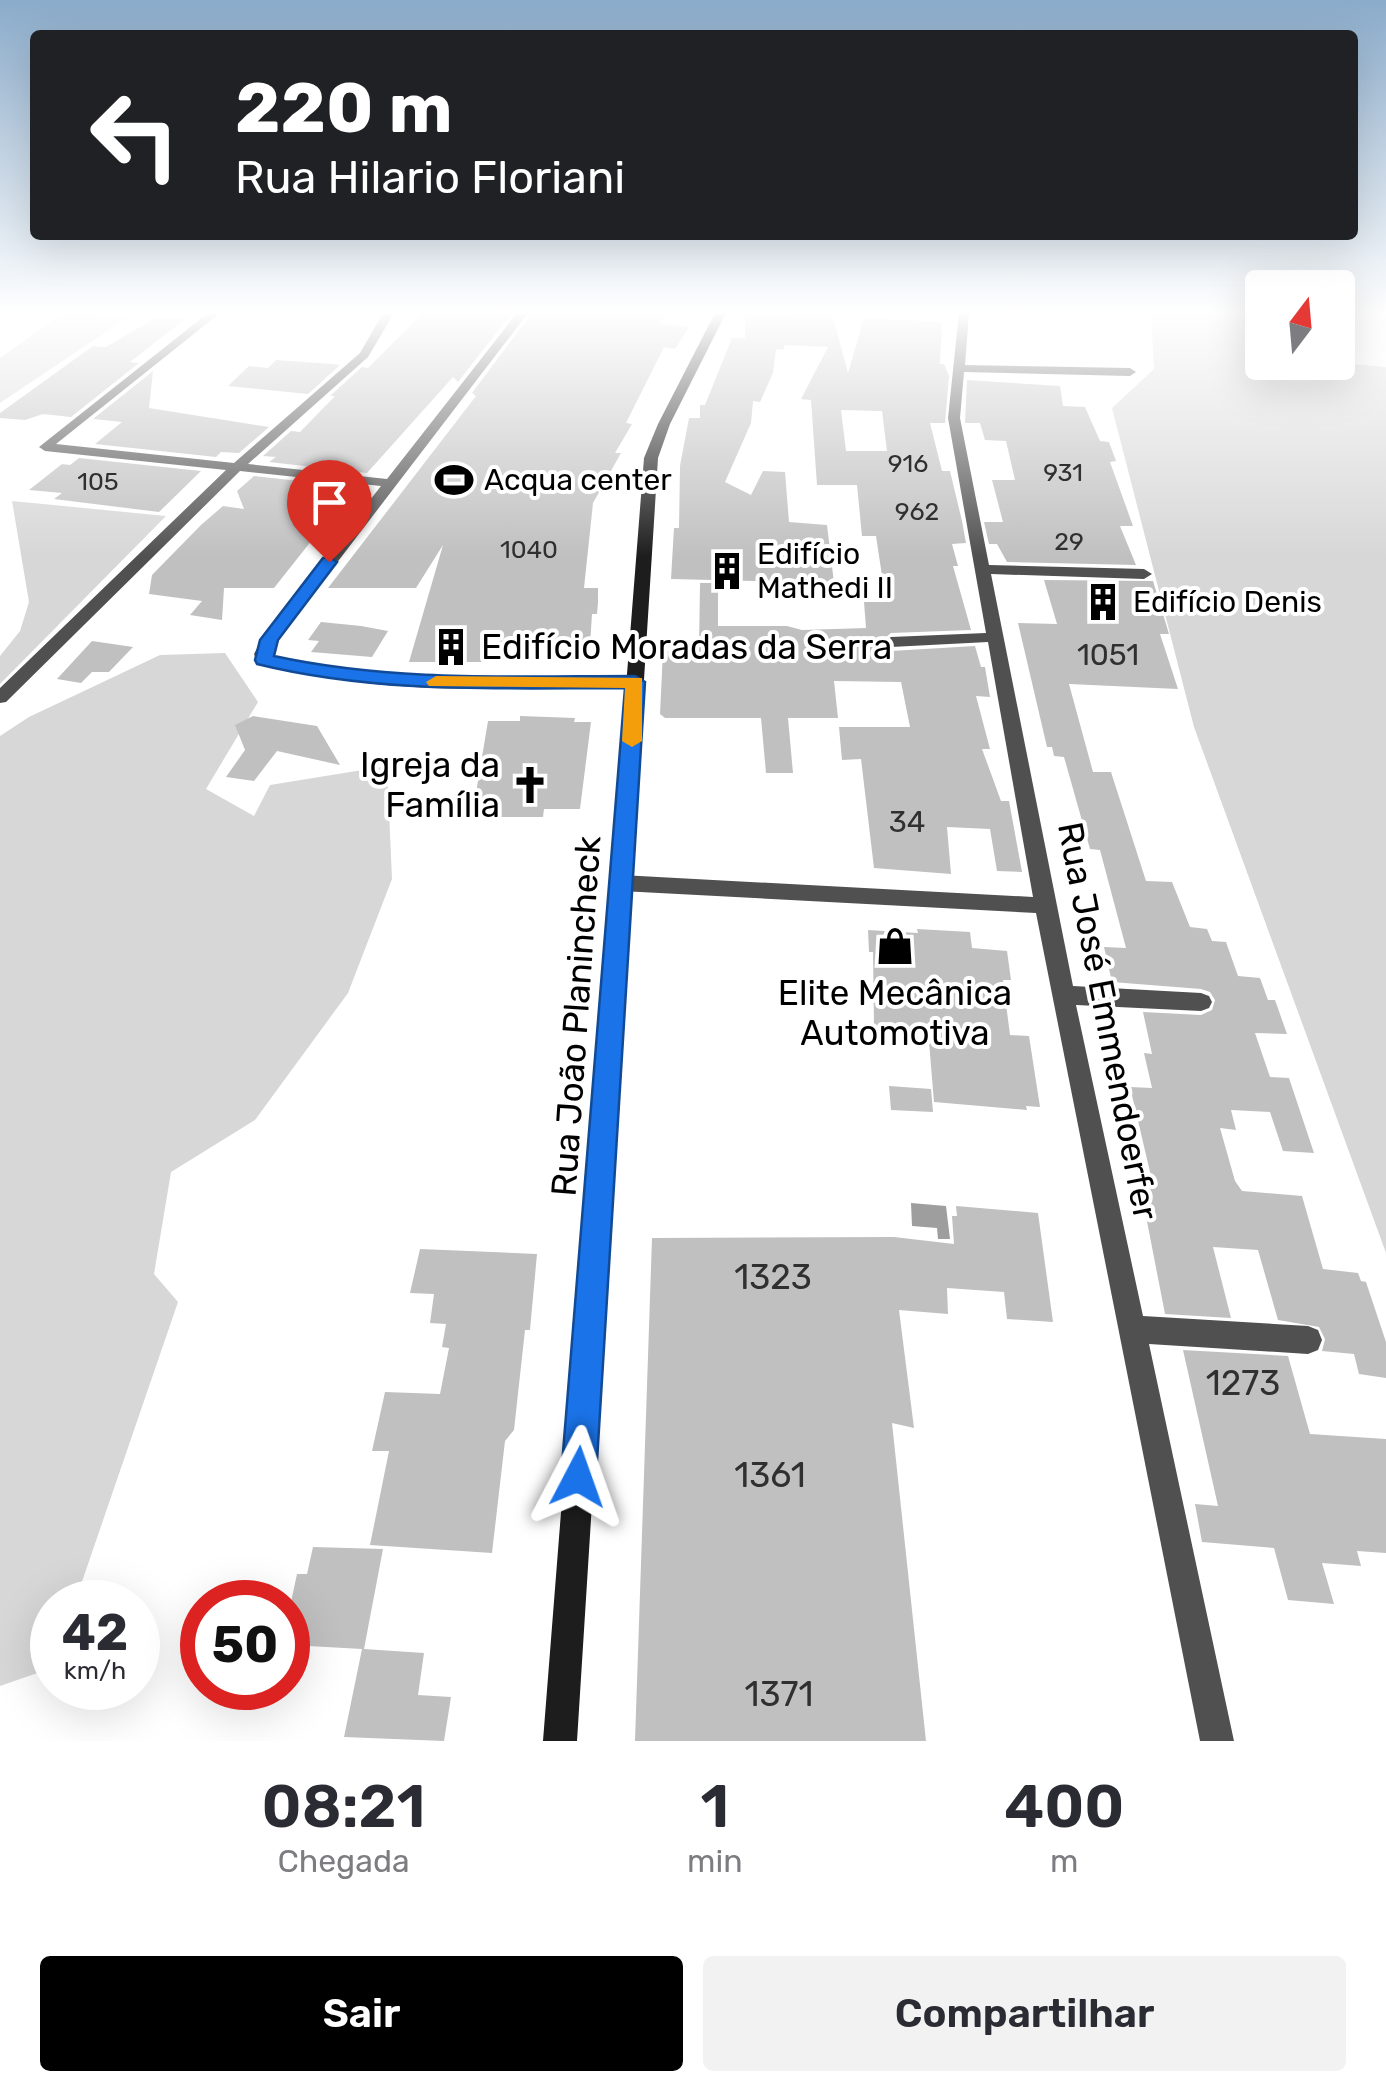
<!DOCTYPE html>
<html lang="pt">
<meta charset="utf-8">
<style>
:root{--surface:#fff;--page:#f2f2f3;--text:#2b2b33;--muted:#7c7c81;--accent:#000}
body{margin:0;font-family:Rubik,sans-serif;background:var(--page);color:var(--text);height:100vh;display:flex;flex-direction:column;font-size:38px;white-space:nowrap}
*{box-sizing:border-box;margin:0}
p{font-size:32px;color:var(--muted)}
.icon{flex:none;width:55px;height:55px;fill:none;stroke:currentColor;stroke-width:2;stroke-linecap:round;stroke-linejoin:round}
.map{position:relative;height:1741px;overflow:hidden}
.side{display:flex;flex-direction:column;background:var(--surface);flex:1}
.side>*{flex:none}
.banner{position:absolute;left:30px;top:30px;width:1328px;height:210px;border-radius:10px;box-shadow:0 10px 40px #0002;background:#202124;color:#fff;overflow:hidden}
.needle{width:65px;rotate:16deg}
.fabs{position:absolute;left:1245px;top:270px;display:grid;gap:20px}
.fabs a{display:grid;place-items:center;width:110px;height:110px;border-radius:10px;background:var(--surface);box-shadow:0 10px 40px #0002;font-size:50px}
.speed{position:absolute;left:30px;top:1580px;display:flex;gap:20px;font-size:50px;font-weight:700;text-align:center}
.speed>*{display:grid;place-content:center;width:130px;height:130px;border-radius:50%;background:var(--surface);box-shadow:0 10px 40px #0002;line-height:1}
.speed small{font-size:25px;font-weight:400}
.speed .limit{border:15px solid #d22;background:#fff;color:#111}
.pin{position:absolute;display:grid;place-items:center;width:85px;height:85px;color:#fff;margin:-102px -42px;border-radius:50% 50% 50% 0;rotate:-45deg;box-shadow:0 0 10px #0007}
.pin .icon{rotate:45deg}
.me{position:absolute;width:110px;margin:-55px;rotate:4deg;stroke-linejoin:round;filter:drop-shadow(0 0 8px #0008)}
.turn{display:flex;align-items:center;gap:35px;height:210px;padding:0 40px;font-size:45px}
.turn .icon{width:130px;height:130px;stroke-width:2.5}
.turn b{display:block;font-size:70px;line-height:85px}
.eta{display:flex;justify-content:space-evenly;align-items:center;height:170px;text-align:center}
.eta b{font-size:60px;font-weight:600;line-height:70px}
.action{display:flex;gap:20px;margin-top:auto;padding:20px 40px}
.action a{flex:1;height:115px;border-radius:10px;background:var(--accent);color:#fff;font-size:40px;font-weight:600;line-height:115px;text-align:center}
.action a+a{background:var(--page);color:var(--text)}
.map>svg:first-child{display:block}
</style>
<div class="map">
<svg width="1386" height="1741" viewBox="0 0 1386 1741">
<rect width="100%" height="100%" fill="#fff"/>
<path fill="#d7d7d7" d="M63,313l65,4 -128,86v-45z
M1155,313h107v49h76v-14l13,16 35,3v886l-192,-526 -82,-319 42,-39 -3,-55z
M12,501l154,15 -166,168v-28l20,-25 9,-29z
M225,653l33,49 -52,87 48,27 16,-31 117,-19 5,113 -44,114 -93,127 -84,52 -17,102 24,28 -103,300h-23v66l-52,18v-950l29,-19 131,-62z"/>
<path fill="#9e9e9e" d="M911,1203l35,3 4,33h-12l-1,-11 -25,-2z"/>
<path fill="#c0c0c0" fill-rule="evenodd" d="M423,313h89l-54,69 -5,-5 -86,96 -98,-11 7,-5 -13,-1 28,-25 9,1 35,-36h-5l32,-29 6,1z
M532,313h134l-6,11 29,3 -14,22 -11,-2 -38,76 6,1 -17,29h6l-28,50 -9,85h14v15l-1,11h-5l-2,31 -102,1 -6,16h-73l34,-117 -27,43h-88l148,-192 -4,-3z
M832,313l16,60 16,-55 78,4 -2,42h4l5,12 -4,47h-15l12,48h8l12,50 4,22 -14,1 6,22h-5l18,64 -80,3 -12,10 12,8 84,-5 6,21h4l5,30 -14,-1 14,53h-8l19,52h8l13,71 -25,-1 -7,-42 -43,-2 4,47 -77,-6 -13,-109 -19,1 -3,-33h71l-9,-45 -67,-1 4,37h-50l5,55h-27l-5,-55h-96l-5,-4 3,-63h36l1,-68h18v43h69l15,4 64,-2 -2,-26h22l-10,-66h-14l-5,-51h-40l-6,-85 -10,-1 27,-52 -43,-2 -2,5 -7,-1 -3,24 -13,29 -7,-1 -2,22 -26,59 26,13 12,-24 22,1 4,50 38,3 7,58 -163,-4 3,-51h5l1,-62 9,-48h11v-13h5l27,-67h13v-22zM841,410l41,1 5,40h-41z
M157,317l28,2 -55,43 9,1 -68,54 -28,-3 -18,6 -25,-2v-5l93,-67 13,1z
M276,360l57,4 7,1 -32,29 -80,-8 21,-20 19,2z
M153,371l-4,37 120,19 -30,26 -18,-1 -5,5 -121,-13 27,-22 -29,-3z
M967,380l93,6 3,20 22,1 15,34 9,1 7,19 -6,1 23,64h-13l16,39 -129,-3 -10,-18h-8l-5,-22h19l-11,-42h23l-9,-39 -21,-1 -5,-17h-15z
M79,458l122,13 -42,41 -105,-13 8,-6 -33,-3 33,-26 8,1z
M254,476l100,11 -80,101h-50l-2,32 -32,-5 12,-14 -53,-7 3,-19 49,-50 22,-19 21,3 -7,-18z
M1044,580l109,1 16,53h-9l18,55 -109,-5 24,88h18l35,109 26,1 18,45 17,2 5,12 14,1 12,34 22,2 8,22h7l12,34 -32,-1 15,44 19,1 25,75 -31,-2 -13,-39 -39,-2 5,20 -16,-2 15,53 7,10 60,5 21,73 35,4 3,8 5,1 20,60v36l-27,-4 -5,-20 -32,-3 3,-12 -6,-12 -41,-7 -20,-70 -45,-3 18,71 -66,-4 -27,-139 13,1 -21,-89 22,1 -8,-35 8,1 -9,-42 58,3 11,-5 3,-10 -5,-8 -9,-3 -89,-7 -8,-35 22,1 -26,-98 -10,-1 -26,-92 -10,-1 -2,-9h-5l-29,-124 39,1z
M321,622l40,4 27,5 -16,26 -61,-5 8,-11 -11,-1z
M92,641l41,6 -24,25h-17l-11,11 -24,-4z
M253,716l64,10 23,39 -63,-14 -23,30 -28,-4 19,-27 -10,-25z
M520,716l55,2 -1,4h17l-11,87h-36l-1,8h-71l16,-96h32z
M917,929l53,3 2,16 35,3 4,29h-8l7,55 19,1 11,71 -14,-1 1,4 -93,-8 -6,-72 -54,-4 -1,-74h-4l-1,-22 50,3z
M889,1086l42,3 2,23 -42,-2z
M956,1206l82,7 15,109 -46,-3 -3,-27 -57,-4 1,26 -49,-4 15,118 -22,-5 34,318h-291l17,-503 242,-1 60,7 -2,-28h5z
M420,1249l117,5 -7,76h-5l-11,100 -9,11 -13,112 -122,-8 19,-94h-17l13,-59 55,2 9,-46 -7,-1 4,-23 -16,-1 4,-29 -24,-1z
M1183,1350l105,6 22,78 76,5v114l-29,-2 4,15 -39,-3 12,41 -46,-4 -14,-52 -72,-6 -7,-38 23,2z
M313,1547l70,2 -19,100 60,4 -6,42 33,2 -7,44 -100,-4 18,-88 -72,-4 6,-29h-8l9,-42h10z"/>
<g fill="none" stroke-linecap="round" stroke-linejoin="round">
<path fill="#505050" fill-rule="evenodd" d="M208,313h12l-164,131 178,19 126,-110 23,-40h11l-26,44 -120,107 139,15 130,-166h11l-251,328 -6,16c120,29 242,21 364,20l6,1v8c-27,5 -57,2 -85,2 -101,3 -199,1 -298,-24l-4,-10 9,-17 118,-151 -141,-15 -234,231 -6,1v-15l226,-218 -181,-19 -6,-4z
M959,313h10l-4,52 165,3 6,4 -6,4 -166,-4 -4,46 29,147 155,4 8,5 -8,5 -153,-5 82,412 128,7 8,3 3,6 -3,6 -8,3 -125,-6 67,311 165,10 10,4 4,10 -4,10 -10,4 -159,-10 85,397h-34l-164,-828 -415,-22 -7,-3 -3,-5 3,-5 7,-3 412,22 -45,-255 -97,5 -8,-5 8,-5 95,-4 -38,-215z"/>
<path fill="#1d1d1d" fill-rule="evenodd" d="M715,313h11l-56,111 -12,34 -81,1283h-34l101,-1283 14,-34z"/>
</g>
<linearGradient id="sky" x2="0" y2="1"><stop stop-color="#8aabca"/><stop offset="0.56" stop-color="#fff"/><stop offset="1" stop-color="#fff" stop-opacity="0"/></linearGradient>
<rect width="1386" height="557" fill="url(#sky)"/>
<path fill="#1a73e8" stroke="#114b97" stroke-width="2.5" d="M329,557l8,5 -59,78 -4,16c119,26 240,20 361,20l10,6 -49,795 -5,12 -13,5 -12,-5 -5,-12 64,-789c-124,0 -247,6 -368,-24l-2,-4 5,-20 63,-82z"/>
<path fill="#f59e0b" d="M436,676l206,2v63l-10,6 -10,-6 3,-53 -196,-2 -3,-4z"/>
<defs>
<g id="stadium-bare" transform="scale(3)"><path d="M0-5a6.5 5 0 1 0 0 10a6.5 5 0 1 0 0-10ZM-3.5-1.8h7v3.6h-7Z" fill="#000" stroke="#fff" stroke-width="2.5" paint-order="stroke"/></g>
<g id="building-bare" transform="scale(3)"><path d="M-4-6H4V6H1V3H-1V6H-4ZM-2.5-4.3h1.7v1.8h-1.7ZM.8-4.3h1.7v1.8H.8ZM-2.5-1h1.7V.8h-1.7ZM.8-1h1.7V.8H.8Z" fill="#000" stroke="#fff" stroke-width="2.5" paint-order="stroke"/></g>
<g id="church-bare" transform="scale(3)"><path d="M-1.2-6h2.4v3.5h3.3v2.4h-3.3V6h-2.4V-.1h-3.3v-2.4h3.3Z" fill="#000" stroke="#fff" stroke-width="2.5" paint-order="stroke"/></g>
<g id="shop-bare" transform="scale(3)"><path d="M-5-2.5h2.3a2.7 3.5 0 0 1 5.4 0H5L5.5 6h-11ZM-1.5-2.5h3a1.5 2.3 0 0 0-3 0Z" fill="#000" stroke="#fff" stroke-width="2.5" paint-order="stroke"/></g>
</defs>
<g fill-rule="evenodd">
<use href="#stadium-bare" x="454" y="480"/>
<use href="#building-bare" x="727" y="571"/>
<use href="#building-bare" x="1103" y="602"/>
<use href="#building-bare" x="451" y="647"/>
<use href="#church-bare" x="530" y="785"/>
<use href="#shop-bare" x="895" y="946"/>
</g>
<g text-anchor="middle" dominant-baseline="central" stroke-width="8" stroke-linejoin="round" paint-order="stroke">
<g font-size="25" fill="#303030">
<text x="908" y="463">916</text>
<text x="1063" y="472">931</text>
<text x="98" y="481">105</text>
<text x="917" y="511">962</text>
<text x="1069" y="541">29</text>
<text x="529" y="549">1040</text>
</g>
<g font-size="30" fill="#000" stroke="#fff" text-anchor="start">
<text x="484" y="480">Acqua center</text>
<text x="757" y="554">Edifício<tspan x="757" dy="34">Mathedi II</tspan></text>
<text x="1133" y="602">Edifício Denis</text>
</g>
<g font-size="30" fill="#303030">
<text x="1108" y="655">1051</text>
<text x="907" y="822">34</text>
</g>
<g font-size="35" fill="#000" stroke="#fff" text-anchor="start">
<text x="481" y="647">Edifício Moradas da Serra</text>
<text x="500" y="765" text-anchor="end">Igreja da<tspan x="500" dy="40">Família</tspan></text>
<text x="895" y="993" text-anchor="middle">Elite Mecânica<tspan x="895" dy="40">Automotiva</tspan></text>
</g>
<g font-size="35" fill="#000" stroke="#fff">
<text transform="translate(576 1016) rotate(-86)">Rua João Planincheck</text>
<text transform="translate(1108 1021) rotate(79)">Rua José Emmendoerfer</text>
</g>
<g font-size="35" fill="#303030">
<text x="773" y="1277">1323</text>
<text x="1243" y="1383">1273</text>
<text x="770" y="1475">1361</text>
<text x="779" y="1694">1371</text>
</g>
</g>
</svg>
<div class="fabs">
<a><svg class="needle" viewBox="-14 -14 28 28"><path d="M0-13l5 13h-10z" fill="#e53935"/><path d="M0 13l5-13h-10z" fill="#7c7c81"/></svg></a>
</div>
<div class="speed"><div>42<small>km/h</small></div><div class="limit">50</div></div>
<div class="pin" style="left:329px;top:562px;background:#d93025"><svg class="icon" aria-label="arrive" viewBox="0 0 24 24"><path d="M6 21V4h12l-3 4 3 4H6"/></svg></div>
<svg class="me" style="left:578px;top:1477px" viewBox="-20 -20 40 40"><path d="M0-17L14 15 0 8-14 15z" fill="#1a73e8" stroke="#fff" stroke-width="4"/></svg>
<div class="banner">
<div class="turn"><svg class="icon" aria-label="left" viewBox="0 0 24 24"><path d="M17 20v-9H6M10 6l-5 5 5 5"/></svg><div><b>220 m</b>Rua Hilario Floriani</div></div>
</div>
</div>
<section class="side">
<div class="eta">
<div><b>08:21</b><p>Chegada</p></div>
<div><b>1</b><p>min</p></div>
<div><b>400</b><p>m</p></div>
</div>
<div class="action"><a>Sair</a><a>Compartilhar</a></div>
</section>
